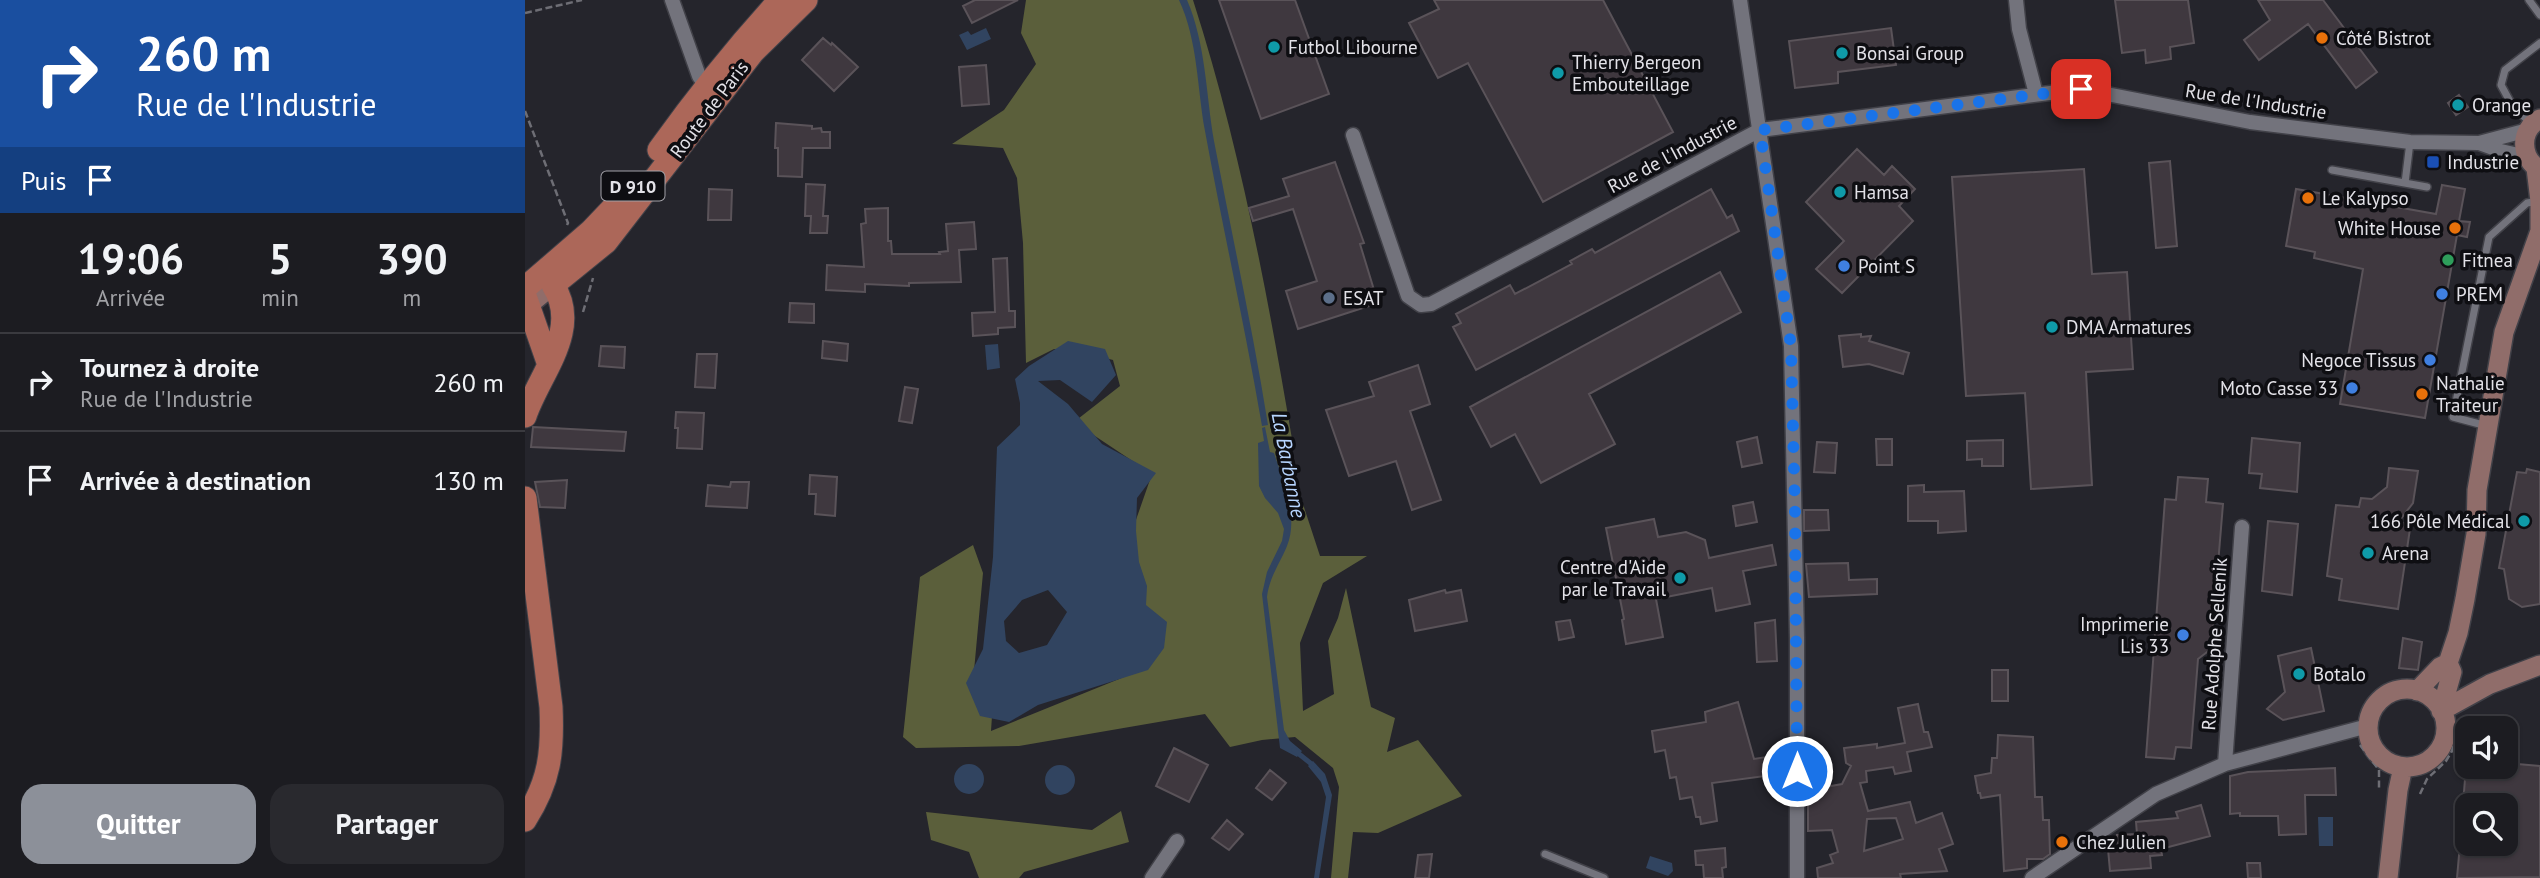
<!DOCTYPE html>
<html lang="fr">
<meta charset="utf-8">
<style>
:root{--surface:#1c1c21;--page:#29292e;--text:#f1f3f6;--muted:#a0a1a5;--line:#3a3a3f;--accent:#8c9099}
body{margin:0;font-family:"PT Sans",sans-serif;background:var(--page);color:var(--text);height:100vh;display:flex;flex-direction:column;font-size:26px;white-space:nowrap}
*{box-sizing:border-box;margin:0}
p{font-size:23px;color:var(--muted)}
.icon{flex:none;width:38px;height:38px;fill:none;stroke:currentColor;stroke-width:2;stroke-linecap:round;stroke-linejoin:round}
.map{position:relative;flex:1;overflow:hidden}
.sheet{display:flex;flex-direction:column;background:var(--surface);width:525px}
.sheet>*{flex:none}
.top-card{background:#1a4fa0;color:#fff;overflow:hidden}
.tools{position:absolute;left:1930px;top:716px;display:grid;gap:14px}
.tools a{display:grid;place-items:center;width:63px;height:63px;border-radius:14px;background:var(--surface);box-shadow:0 2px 5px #0004,0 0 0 2px var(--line);font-size:35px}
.pin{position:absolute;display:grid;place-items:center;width:60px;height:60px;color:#fff;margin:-30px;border-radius:14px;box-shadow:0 4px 10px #0006}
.me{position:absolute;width:77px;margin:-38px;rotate:0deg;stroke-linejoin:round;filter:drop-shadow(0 0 5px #0008)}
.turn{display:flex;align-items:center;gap:24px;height:147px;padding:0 21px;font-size:32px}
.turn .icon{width:91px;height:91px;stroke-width:2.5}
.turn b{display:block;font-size:49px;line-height:60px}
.then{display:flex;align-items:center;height:66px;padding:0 21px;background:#0003;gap:14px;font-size:26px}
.eta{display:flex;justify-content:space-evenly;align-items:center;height:119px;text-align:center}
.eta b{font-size:42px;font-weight:800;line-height:49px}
.action{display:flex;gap:14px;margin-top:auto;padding:14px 21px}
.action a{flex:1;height:80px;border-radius:21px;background:var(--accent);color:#fff;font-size:28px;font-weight:800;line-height:80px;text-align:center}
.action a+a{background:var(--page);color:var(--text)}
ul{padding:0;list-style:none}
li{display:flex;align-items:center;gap:21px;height:98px;padding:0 21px;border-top:2px solid var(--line)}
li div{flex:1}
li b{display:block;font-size:26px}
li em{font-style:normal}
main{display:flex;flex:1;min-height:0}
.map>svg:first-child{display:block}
</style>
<main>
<section class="sheet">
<div class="top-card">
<div class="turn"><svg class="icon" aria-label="right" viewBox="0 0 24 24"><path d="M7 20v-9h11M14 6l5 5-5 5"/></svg><div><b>260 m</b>Rue de l'Industrie</div></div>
<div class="then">Puis<svg class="icon" aria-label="arrive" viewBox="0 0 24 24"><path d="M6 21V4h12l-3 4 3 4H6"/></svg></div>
</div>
<div class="eta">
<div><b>19:06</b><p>Arrivée</p></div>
<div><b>5</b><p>min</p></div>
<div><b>390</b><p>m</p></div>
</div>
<ul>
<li><svg class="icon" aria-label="right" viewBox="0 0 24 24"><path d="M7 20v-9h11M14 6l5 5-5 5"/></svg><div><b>Tournez à droite</b><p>Rue de l'Industrie</p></div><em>260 m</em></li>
<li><svg class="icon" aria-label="arrive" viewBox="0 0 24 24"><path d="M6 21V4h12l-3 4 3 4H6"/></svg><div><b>Arrivée à destination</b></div><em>130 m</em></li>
</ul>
<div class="action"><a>Quitter</a><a>Partager</a></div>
</section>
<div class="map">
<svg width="2015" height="878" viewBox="0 0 2015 878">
<rect width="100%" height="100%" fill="#25252c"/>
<path fill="#5b5f3b" d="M501,0h167c46,143 74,291 99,439l-7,23 14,30 21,64h47l-44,27 -23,60 3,68 31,-17 -6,-53 10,-23 8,-30 25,119 24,11 -8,34 31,-12 44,56 -84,37 -25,-1 -5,46h-17l8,-91 -6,-19 -38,-31 -33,3 -32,7 -25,-33 -186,32 -103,2 -13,-11 17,-160 53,-32 10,28 -9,98 20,15 -3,45 133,-54 -1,-120 29,-83 -78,-52 46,-36 -7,-26 -34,-9 -25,-2 -28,14 -3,-120 -6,-65 -14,-30 -51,-4 52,-34 32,-46 -15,-31z
M596,811l8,31 -105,30 -5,6h-40l-10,-26 -38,-12 -5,-28 166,18z"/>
<path fill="#314460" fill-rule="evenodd" d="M654,0h8c19,44 19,95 27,141 18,95 39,189 54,284l-6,1c-17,-99 -39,-197 -57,-295 -8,-44 -7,-90 -26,-131z
M461,28l5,11 -24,11 -8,-15 9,-4 3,4z
M543,341l37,8 11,26 -24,27 -32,-22 -22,1 30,23 34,40 54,29 -19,25 -1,33 3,31 8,24 -1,19 21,17 -3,26 -16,22 -110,35 -29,17 -29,-6 -14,-33 17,-34 10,-92 4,-110 23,-22v-22l-5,-24 14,-13zM523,590l19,22 -20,33 -28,8 -13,-12 -2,-20 18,-21z
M473,344l2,24 -13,2 -2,-25z
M740,427l5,25 4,1c9,27 25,64 13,93 -7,17 -18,32 -20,51l17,133 6,11 12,10 -5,6 -17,-9 -18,-154 5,-22 15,-31 2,-12 -6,-16 -13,-15 -6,-12 -1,-43 6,-2 -2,-13z
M788,761l12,13 7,21 -13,83h-5l12,-81 -5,-15 -13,-16z
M429 779a15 15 0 1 1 30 0a15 15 0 1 1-30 0Z
M520 780a15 15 0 1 1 30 0a15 15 0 1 1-30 0Z
M1793,817h15v29h-14z
M1125,856l22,7 1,8 -5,5 -22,-8z"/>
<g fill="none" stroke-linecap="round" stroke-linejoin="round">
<path stroke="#314460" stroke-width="5" d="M769,750l20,16"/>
</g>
<path fill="#3f383f" stroke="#5a5359" stroke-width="2" fill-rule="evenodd" d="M450,0h43l-46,23 -9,-17z
M694,0h76l34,94 -68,25z
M909,0h169l70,132 -130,70 -75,-139 -30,15 -29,-55 30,-14z
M1590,0h73l6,43 -24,4 1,12 -25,4 -1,-13 -23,3z
M1733,0h65l54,72 -21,16 -48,-64 -49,36 -15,-20 26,-20z
M1366,28l5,37 -58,7v11l-43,5 -6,-47z
M298,38l8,7 1,-2 26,24 -24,24 -32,-31z
M461,65l3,39 -27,2 -3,-39z
M1934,95l9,12 -12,8 -8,-12z
M251,123l36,3v3l9,-1 1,4h8v16h-27l-1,29 -24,-1v-28h-3z
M1332,149l27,26 8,-9 23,23 -16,17 14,15 -71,72 -26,-24 28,-28 -38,-39z
M1645,161l7,85 -21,2 -7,-85z
M810,162l29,81 -4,1 18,59 -80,26 -12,-38 31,-10 -24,-72 -40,12 -4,-13 40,-12 -6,-17z
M1559,169l8,105 35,-2 6,97 -47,3 6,113 -61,4 -6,-96 -59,3 -14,-219z
M281,184l19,1 -2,31h5l-1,17h-17l1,-17h-6z
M1917,185l23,4 -6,32 11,1 -3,15 -10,-2 -32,183 -85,-14 23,-135 -49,-11 1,-6 -29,-6 10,-57 140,25z
M184,189l23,1 -1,30h-23z
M1186,189l16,29 5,-3 7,16 -263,139 -23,-43 8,-4 -5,-9 54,-29 5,9 57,-30 -2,-3 22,-12 3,4z
M363,208v33h3l1,13h48l-1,-2 9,-1 -2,-27 28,-2 2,27 -17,1 2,32 -52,1v3l-44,-2v8l-39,-2 1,-25 37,2 -3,-43 5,-1 -1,-14z
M482,258l2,53h6v16l-17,1v6l-25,2 -1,-23 23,-1 -2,-53z
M1195,272l21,40 -152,82 26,50 -74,39 -26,-49 -24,13 -21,-40z
M265,303l24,1v19l-25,-1z
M1336,334v3l10,-1 -2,5 40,12 -6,21 -34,-10 -26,3 -4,-31z
M298,341l25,3 -1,17 -25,-3z
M76,346l24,1 -1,21 -25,-2z
M172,354h20l-2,34 -20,-1z
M893,365l12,39 -20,7 31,89 -29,10 -16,-49 -47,15 -23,-66 48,-14 -5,-14z
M380,387l13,2 -6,34 -13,-2z
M151,412l28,1 -2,36 -25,-1 1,-20h-3z
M8,427l93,5 -2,19 -93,-4z
M1232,437l5,26 -20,4 -5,-25z
M1727,438l48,5 -3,49 -37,-4 2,-14 -13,-1z
M1351,439h16v26h-15z
M1478,440v26h-21v-7l-15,1v-19z
M1292,442l20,1 -2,30 -21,-1z
M1864,468l29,3 -5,32 -13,17 10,9 -12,80 -59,-9 3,-21 -15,-3 9,-71 23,2 2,-9 11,1 15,-12z
M2002,469l13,3v132l-18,3 -13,-8 -5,-30 -5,-1 18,-96 9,1z
M285,475l27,2 -2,39 -20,-2 1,-20h-7z
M1653,477l30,2 -2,23 17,2 -12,145 -13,10 -7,89 -15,-1 -2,12 -28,-2 19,-258 11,1z
M42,480l-2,28 -25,-1 -5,-25z
M206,482h18l-2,26 -41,-2 2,-21 22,2z
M1399,485v7l40,-1 2,40 -28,2v-12h-30v-35z
M1228,502l4,20 -21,4 -3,-20z
M1279,510h24l1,20 -25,1z
M1129,519l4,18 28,-5 19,8 4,18 63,-13 4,20 -33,6 7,33 -34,7 -4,-23 -56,11 7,38 -37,7 -4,-24 2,-1 -18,-91z
M1743,521l30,3 -6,71 -30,-4z
M1323,563l1,17 28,-1v15l-68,3 -3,-33z
M920,590l1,3 15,-3 6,31 -52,10 -6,-31z
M1045,620l4,17 -15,3 -3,-18z
M1250,620l2,41 -20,1 -2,-39z
M1878,638l19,4 -4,28 -19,-2z
M1786,648l13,63 -41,9 -16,-11 18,-17 -7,-36z
M1467,670h16v31h-16z
M1213,702l16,57 33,-5v19l-75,10 5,38 -16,3 -1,-7h-4l-4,-20 -12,2 -4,-22 -6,1 -5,-28 -10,2 -3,-21 54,-9 -1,-10z
M1393,704l6,28h4l4,15 -25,5 4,19 -16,3 -2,-7 -27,4 1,11 -7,1 8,28 42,-9 6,21 26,-10 11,31 -14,5 8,22 -47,3 1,4h-83l-1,-10 16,-5 -3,-8 8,-3 -6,-22 -24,1v-41l34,-6 9,-18 -5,-3 -2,-15 33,-4v4l28,-5 -7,-35zM1371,818l7,21 -39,12 3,-32z
M1473,735l35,2 2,60h7l1,23h6l1,34 -7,5h-16v9l-23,3 -4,-76 -19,3 -1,-5h-2l-3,-17 16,-3 1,-15h5z
M649,748l34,17 -19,37 -33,-16z
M1981,763l34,3v111l-83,1 3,-34h46v-39h-43l3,-39h40z
M1810,768l1,27h-31l1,39 -27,1 -1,-19h-38v-3l-10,1v-38l18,-4z
M745,770l16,13 -14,17 -16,-12z
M1676,805l9,31 -49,13 1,6 -12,1 1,12 -41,3 -2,-22 11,-1 -2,-13 20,-1 -1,-12 42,-4 -2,-6z
M702,820l16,14 -14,16 -17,-12z
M1200,848l1,19 -4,1 1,10h-19l-1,-13h-7l-1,-14z
M907,854l-3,24h-14l3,-23z
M1722,863h13l1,15h-13z"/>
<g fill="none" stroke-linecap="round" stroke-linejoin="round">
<g stroke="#414148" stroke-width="10">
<path id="lane" d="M2004,0l11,15
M2007,124l-19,-17 -12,-22 4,-15 35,-27
M1807,170l95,17
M1880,183l5,-41
M1962,426l-34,-9 36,-180 38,-34 12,-2
M1020,854l59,24"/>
</g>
<g stroke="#414148" stroke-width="17">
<path id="street" d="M147,0l27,76 11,16
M1215,0l51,346 6,292v240
M1491,0l3,29 17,65
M828,135l55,161 13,9 10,-1 329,-174 321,-41 169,33 160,20 69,1 49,-13
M1954,143l22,8 26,6
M1700,764l17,-237
M627,878l25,-37
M1507,878l124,-84 69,-30 143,-38"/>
</g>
<g stroke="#414148" stroke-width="22">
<path id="secondary" d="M2015,119c-21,11 -20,39 0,51
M2011,168l4,33v31
M0,308l28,-23 -8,-12
M1843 728a39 39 0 1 1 78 0a39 39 0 1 1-78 0Z
M1892,691l23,-24 8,-4
M1916,711l11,-39 -4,-9 10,-30 7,-34 11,-65 1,-44 27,-158 36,-101
M1916,711l49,-27 50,-19
M1863,878l10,-88 5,-23"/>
</g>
<g stroke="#414148" stroke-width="25">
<path id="primary" d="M134,150c38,-53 77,-102 121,-150
M0,288l66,-57 40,-42
M0,296l24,69
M0,416c14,-42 57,-86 28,-131l53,-43 147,-190 53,-52
M0,498l26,209c2,45 -1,74 -26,113"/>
</g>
<path stroke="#6e6e75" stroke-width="2.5" stroke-dasharray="7 3.5" stroke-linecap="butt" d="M0,13l57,-13
M0,111l43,112 -1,2
M58,312l10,-34
M1835,745l19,25v18
M1895,794l7,-15 19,-18 6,-10 10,-31"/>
<use href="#lane" stroke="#73737c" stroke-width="7"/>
<use href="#street" stroke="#73737c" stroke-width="14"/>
<use href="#secondary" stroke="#906d6a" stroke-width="19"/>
<use href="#primary" stroke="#ac6759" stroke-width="23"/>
</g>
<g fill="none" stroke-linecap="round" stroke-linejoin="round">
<path stroke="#1a73e8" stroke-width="12" stroke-dasharray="0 21.6" d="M1272,771l-2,-258 -4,-167 -31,-216 321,-41"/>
</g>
<g fill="#e8710a" stroke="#0e0e12" stroke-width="2.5">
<circle cx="1797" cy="38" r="7"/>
<circle cx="1783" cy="198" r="7"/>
<circle cx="1930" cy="228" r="7"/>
<circle cx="1897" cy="394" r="7"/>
<circle cx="1537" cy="842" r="7"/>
</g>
<g fill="#0f9aa8" stroke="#0e0e12" stroke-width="2.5">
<circle cx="749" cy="47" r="7"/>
<circle cx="1317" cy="53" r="7"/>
<circle cx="1033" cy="73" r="7"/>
<circle cx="1933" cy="105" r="7"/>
<circle cx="1315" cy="192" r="7"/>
<circle cx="1527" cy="327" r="7"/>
<circle cx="1999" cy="521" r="7"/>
<circle cx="1843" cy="553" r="7"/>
<circle cx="1155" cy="578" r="7"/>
<circle cx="1774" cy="674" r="7"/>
</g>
<rect fill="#1a4fb4" stroke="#0e0e12" stroke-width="2.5" x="1901" y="155" width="14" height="14" rx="3.5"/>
<circle fill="#2e9e5b" stroke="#0e0e12" stroke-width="2.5" cx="1923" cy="260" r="7"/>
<g fill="#3f7fe0" stroke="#0e0e12" stroke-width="2.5">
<circle cx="1319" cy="266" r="7"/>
<circle cx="1917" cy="294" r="7"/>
<circle cx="1905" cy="360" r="7"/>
<circle cx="1827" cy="388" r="7"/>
<circle cx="1658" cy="635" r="7"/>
</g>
<circle fill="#5c6f8a" stroke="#0e0e12" stroke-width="2.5" cx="804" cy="298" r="7"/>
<g text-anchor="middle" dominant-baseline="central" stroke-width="7" stroke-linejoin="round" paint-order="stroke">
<rect fill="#0e0e12" stroke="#a3a2a8" stroke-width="2" x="76.5" y="171.5" width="63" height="29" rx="5"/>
<g font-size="18" font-weight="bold" fill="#e3e2e8">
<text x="108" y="186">D 910</text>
</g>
<g font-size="19" fill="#e3e2e8" stroke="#0e0e12" text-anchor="start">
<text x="1811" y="38">Côté Bistrot</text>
<text x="763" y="47">Futbol Libourne</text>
<text x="1331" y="53">Bonsai Group</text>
<text x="1047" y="62">Thierry Bergeon<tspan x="1047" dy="22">Embouteillage</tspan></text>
<text x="1947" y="105">Orange</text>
<text x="1922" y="162">Industrie</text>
<text x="1329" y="192">Hamsa</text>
<text x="1797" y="198">Le Kalypso</text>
<text x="1916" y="228" text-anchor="end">White House</text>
<text x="1937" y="260">Fitnea</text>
<text x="1333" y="266">Point S</text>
<text x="1931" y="294">PREM</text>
<text x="818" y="298">ESAT</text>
<text x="1541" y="327">DMA Armatures</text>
<text x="1891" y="360" text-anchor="end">Negoce Tissus</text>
<text x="1911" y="383">Nathalie<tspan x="1911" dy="22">Traiteur</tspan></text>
<text x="1813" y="388" text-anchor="end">Moto Casse 33</text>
<text x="1985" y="521" text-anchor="end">166 Pôle Médical</text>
<text x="1857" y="553">Arena</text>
<text x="1141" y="567" text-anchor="end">Centre d'Aide<tspan x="1141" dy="22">par le Travail</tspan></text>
<text x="1644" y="624" text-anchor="end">Imprimerie<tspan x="1644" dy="22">Lis 33</tspan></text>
<text x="1788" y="674">Botalo</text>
<text x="1551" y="842">Chez Julien</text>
</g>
<g font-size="19" fill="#e3e2e8" stroke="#0e0e12">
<text transform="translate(1731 101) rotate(9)">Rue de l'Industrie</text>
<text transform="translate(184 109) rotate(-53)">Route de Paris</text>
<text transform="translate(1147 154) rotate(-28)">Rue de l'Industrie</text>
<text transform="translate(1689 644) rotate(-86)">Rue Adolphe Sellenik</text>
</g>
<g font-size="21" font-style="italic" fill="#b6d4fe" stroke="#0e0e12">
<text transform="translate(764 465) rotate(79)">La Barbanne</text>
</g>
</g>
</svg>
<div class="tools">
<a><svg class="icon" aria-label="sound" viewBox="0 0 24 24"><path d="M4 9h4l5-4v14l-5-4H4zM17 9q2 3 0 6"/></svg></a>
<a><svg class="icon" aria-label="search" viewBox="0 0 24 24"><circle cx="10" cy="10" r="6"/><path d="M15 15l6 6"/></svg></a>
</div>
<div class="pin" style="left:1556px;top:89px;background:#d93025"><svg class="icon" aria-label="arrive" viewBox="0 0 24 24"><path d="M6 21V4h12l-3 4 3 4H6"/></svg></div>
<svg class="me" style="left:1272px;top:771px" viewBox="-20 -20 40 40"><circle r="17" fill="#1a73e8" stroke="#fff" stroke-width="3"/><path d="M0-11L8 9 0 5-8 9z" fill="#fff"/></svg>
</div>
</main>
